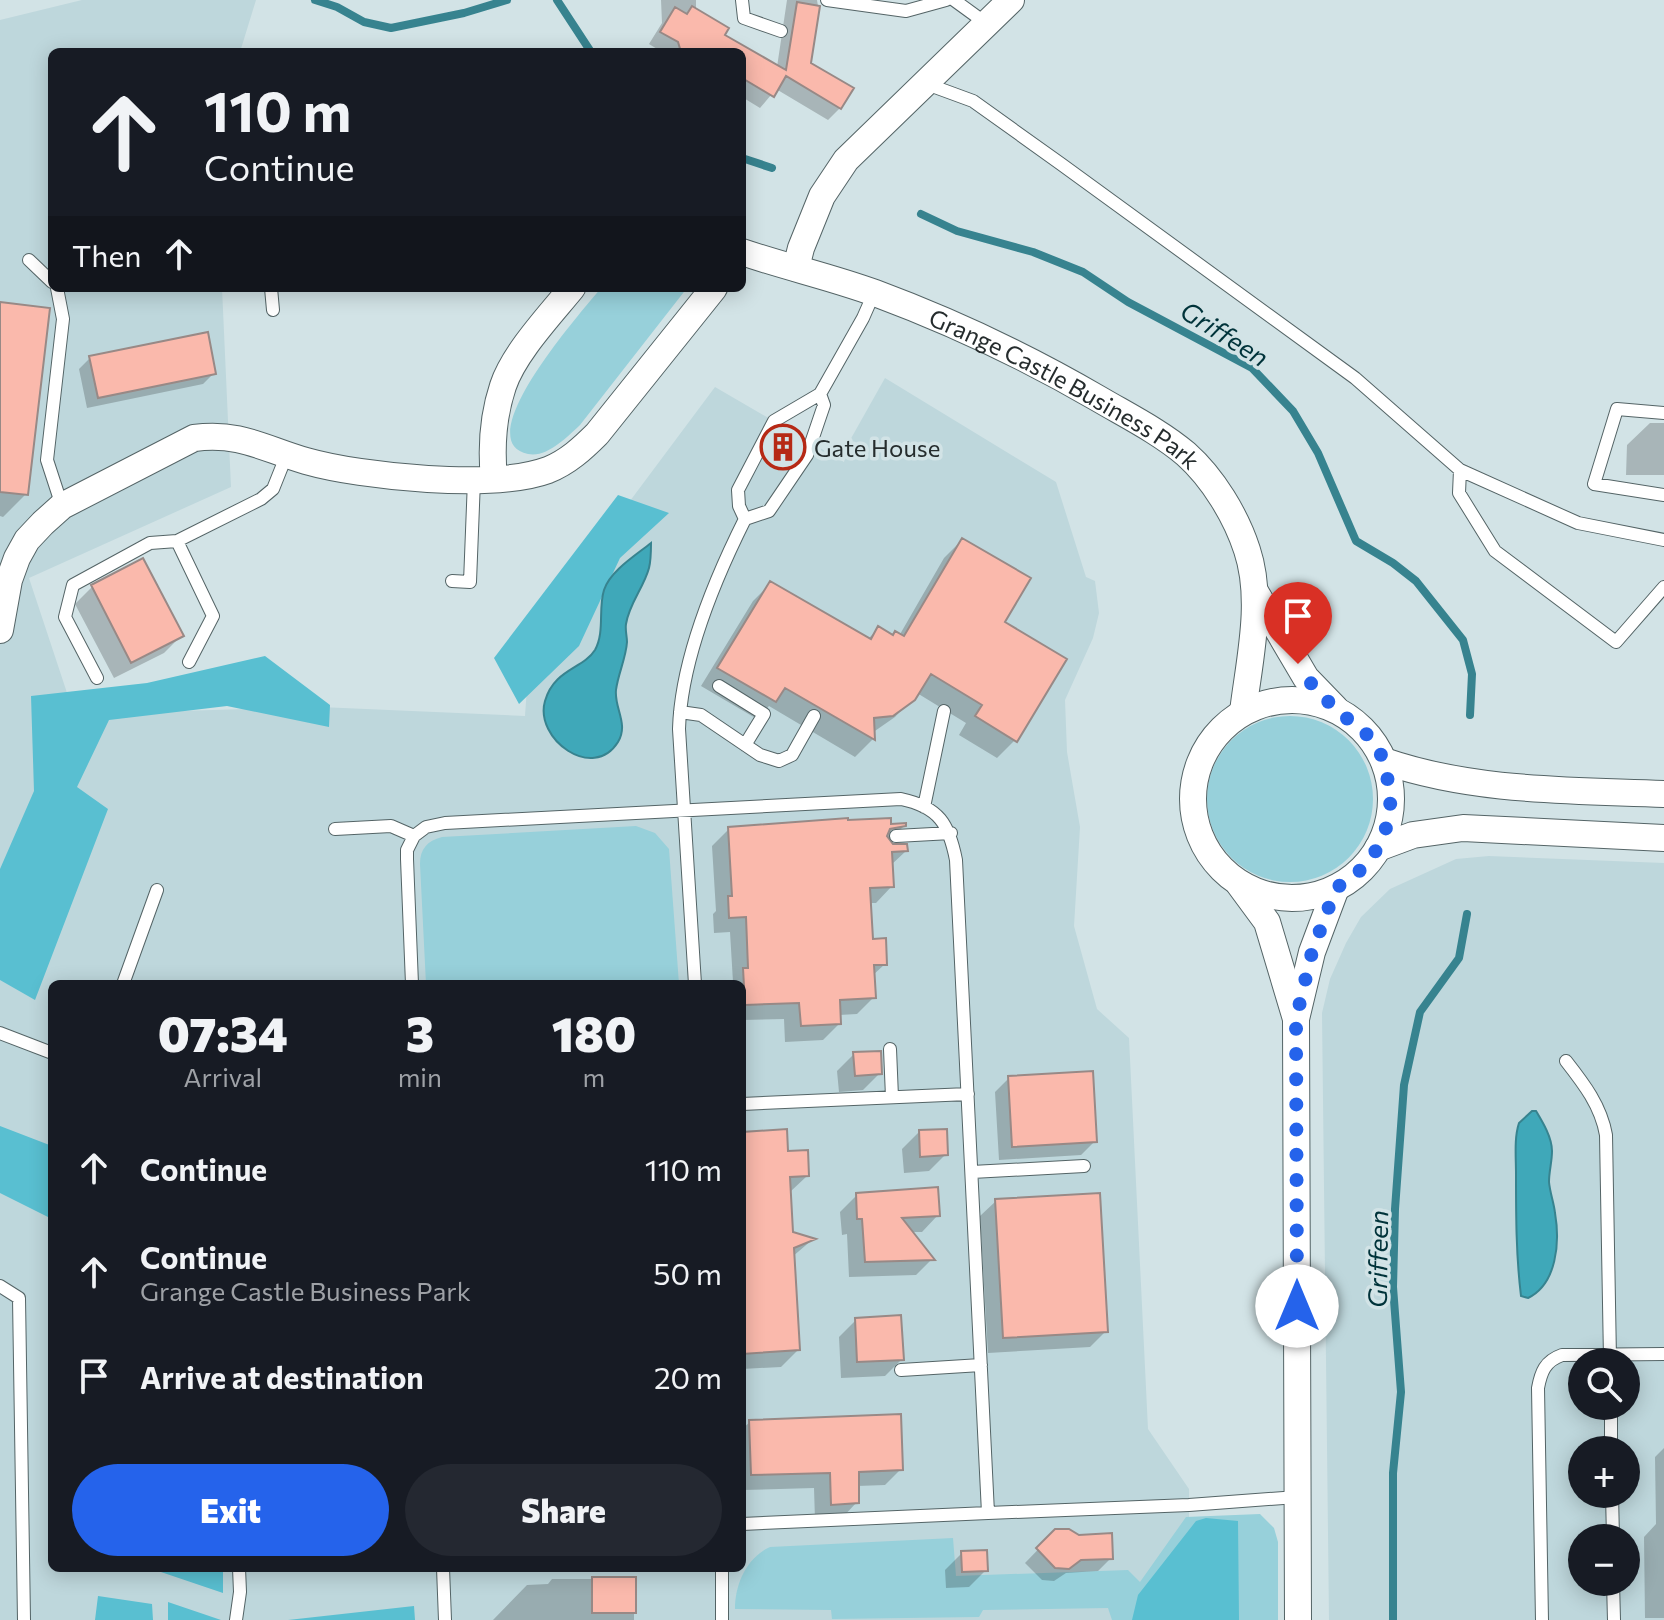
<!DOCTYPE html>
<meta charset="utf-8">
<style>
:root{--surface:#171b24;--page:#242831;--text:#f1f3f6;--muted:#9ea1a6;--accent:#2563eb}
body{margin:0;font-family:Commissioner,sans-serif;background:var(--page);color:var(--text);height:100vh;display:flex;flex-direction:column;font-size:30px;white-space:nowrap}
*{box-sizing:border-box;margin:0}
p{font-size:26px;color:var(--muted)}
.icon{flex:none;width:44px;height:44px;fill:none;stroke:currentColor;stroke-width:2;stroke-linecap:round;stroke-linejoin:round}
.map{position:relative;flex:1;overflow:hidden}
.panel{position:absolute;left:48px;top:980px;width:698px;height:592px;display:flex;flex-direction:column;background:var(--surface);border-radius:12px;box-shadow:0 4px 20px #0003}
.panel>*{flex:none}
.top-card{position:absolute;left:48px;top:48px;width:698px;height:244px;border-radius:12px;box-shadow:0 4px 20px #0003;background:#171b24;color:var(--text);overflow:hidden}
.controls{position:absolute;left:1568px;top:1348px;display:grid;gap:16px}
.controls a{display:grid;place-items:center;width:72px;height:72px;border-radius:50%;background:var(--surface);box-shadow:0 4px 20px #0003;font-size:40px}
.pin{position:absolute;display:grid;place-items:center;width:68px;height:68px;color:#fff;margin:-82px -34px;border-radius:50% 50% 50% 0;rotate:-45deg;box-shadow:0 0 8px #0007}
.pin .icon{rotate:45deg}
.me{position:absolute;width:88px;margin:-44px;rotate:0deg;stroke-linejoin:round;filter:drop-shadow(0 0 6px #0008)}
.turn{display:flex;align-items:center;gap:28px;height:168px;padding:0 24px;font-size:36px}
.turn .icon{width:104px;height:104px;stroke-width:2.5}
.turn b{display:block;font-size:56px;line-height:68px}
.then{display:flex;align-items:center;height:76px;padding:0 24px;background:#0003;gap:16px;font-size:30px}
.eta{display:flex;justify-content:space-evenly;align-items:center;height:136px;text-align:center}
.eta b{font-size:48px;font-weight:800;line-height:56px}
.button{display:flex;gap:16px;margin-top:auto;padding:16px 24px}
.button a{flex:1;height:92px;border-radius:48px;background:var(--accent);color:#fff;font-size:32px;font-weight:800;line-height:92px;text-align:center}
.button a+a{background:var(--page);color:var(--text)}
ul{padding:0;list-style:none}
li{display:flex;align-items:center;gap:24px;height:104px;padding:0 24px}
li div{flex:1}
li b{display:block;font-size:30px}
li em{font-style:normal}
.map>svg:first-child{display:block}
</style>
<div class="map">
<svg width="1664" height="1620" viewBox="0 0 1664 1620">
<rect width="100%" height="100%" fill="#d2e3e6"/>
<path fill="#bed7dc" fill-rule="evenodd" d="M82,0h174l-16,52h-188v236h170l9,199 -202,91 45,136 246,-7 205,9 4,-57 95,-150 91,-122 129,75 5,-20 36,-64 171,104 30,95 9,4 4,32 -6,25 -28,62 2,52 13,75 -6,99 23,83 32,29 19,391 41,60v131h-1189v-1600zM52,984h690v584h-690z
M1489,856l175,7v757h-335l-7,-607 8,-34 16,-36 15,-26 29,-28 66,-30zM1582,1362h44v44h-44zM1582,1450h44v44h-44zM1582,1538h44v44h-44z"/>
<path fill="#97d0da" d="M601,288h86l-107,137c-13,12 -33,33 -52,29 -62,-13 56,-145 73,-166z
M1207 799a83 83 0 1 1 166 0a83 83 0 1 1-166 0Z
M636,826l19,7 14,16 10,135h-253l-6,-120c0,-15 7,-23 22,-27z
M1260,1514l14,14 4,14v78h-166l-4,-12 -125,2 -4,7 -147,2 -1,-9 -96,-1c0,-24 11,-51 35,-62l183,-9 3,38 172,-6 12,12 46,-65z"/>
<path fill="#59bfd1" d="M618,495l51,18 -49,45 -41,88 -60,58 -25,-46z
M265,656l65,49 -1,22 -102,-21 -118,14 -32,67 31,22 -73,191 -35,-20v-111l34,-78 -3,-95 116,-13z
M0,1126l52,20v73l-52,-26z
M1206,1518l32,3 1,99h-107l6,-25 58,-74z
M158,1568h65v25l-65,-22z
M98,1596l54,8 1,16h-58z
M168,1602l53,18h-53z
M414,1606l1,14h-127z"/>
<path fill="#3fa8b9" stroke="#37838f" stroke-width="2" d="M651,543c0,8 0,17 -2,25 -5,19 -20,36 -23,56 -1,6 1,12 1,18 -1,16 -9,32 -11,48 -2,18 13,34 2,52 -25,40 -84,-3 -73,-41 9,-32 38,-32 50,-51 10,-18 3,-41 9,-60 6,-19 32,-35 47,-47z
M1532,1111h4c6,10 16,26 16,40 0,11 -3,20 -3,31 1,11 5,21 6,31 5,29 2,71 -27,85l-7,-2c-5,-41 -5,-81 -5,-122 0,-17 -2,-36 3,-51z"/>
<path fill="#0003" d="M661,0h35v11l26,25 55,31 10,-67h30l1,6 -9,58 31,44 -12,12 -52,-31 -16,19 -18,-11v-45h-80l-13,-8 13,-21z
M52,227v20l-4,-17z
M0,304l26,190 -23,23 -3,-1z
M90,358l124,15 -11,11 -116,24 -8,-39z
M1650,423h14v52h-38l1,-30z
M962,540l40,83 13,117 -18,18 -38,-23 7,-12 -49,-30 -22,24 -23,16 1,6 -18,18 -86,-51 -12,13 -56,-33 52,-85 18,-18 96,57 12,-12 13,9 7,-1 45,-78z
M92,587l89,49 -17,17 -50,25 -39,-74z
M904,826l-16,16 4,4 14,5 -15,14 1,21 -16,17h-7l2,38 14,23 -13,12 2,21 -17,17 -18,1v9l-16,16 -38,2 -1,-23 -42,1v-36h-11l2,-2 -3,-50 -16,1 -1,-19 3,-3 -4,-65 17,-17z
M854,1054l26,19 -17,17 -24,2 -2,-21z
M1009,1078l86,63 -14,14 -82,5 -4,-68z
M919,1132l27,22 -17,17 -25,2 -2,-24z
M742,1134l65,42 -17,16 1,42 21,6 -20,17 6,93 -17,17 -39,2z
M857,1195l81,20 -16,17h-12l22,27 -16,16 -67,2 -2,-43 -5,1 -2,-23z
M996,1201l110,130 -16,16 -102,6 -8,-137z
M856,1320l46,39 -17,17 -44,2 -2,-41z
M750,1422l151,47 -16,16 -28,1v16l-16,17 -26,1 -1,-32 -72,2v-61z
M1664,1448v170h-19l-1,-81 12,-13 -1,-67z
M1056,1531l55,27 -13,13 -32,2 -12,8 -12,-1 -17,-17z
M962,1553l24,17 -17,17 -23,1 -1,-18z
M552,1579h82v41h-141l34,-35 21,-1z"/>
<g fill="none" stroke-linecap="round" stroke-linejoin="round">
<path stroke="#37838f" stroke-width="8" d="M315,0l22,7 27,15 27,6 73,-15 43,-13
M557,0l34,52
M742,158l30,10
M921,214l36,17 76,21 50,20 45,30 124,66 41,43 25,42 38,88 37,22 23,18 47,59 9,34 -2,41
M1393,1620v-147l8,-81 -8,-105 2,-78 9,-124 16,-73 39,-54 8,-44"/>
</g>
<path fill="#fab9ac" stroke="#988986" stroke-width="2" d="M797,2l23,4 -9,57 43,25 -13,21 -55,-33 -12,21 -32,-19v-26h-61l-3,-10 -18,-10 15,-25 12,7 5,-8 37,22 -4,7 61,35z
M0,302l50,6 -22,187 -28,-3z
M208,332l8,42 -118,24 -9,-42z
M962,538l69,40 -26,44 62,37 -50,83 -42,-26 7,-11 -51,-31 -16,26 -22,16 -19,2 1,22 -90,-52 -9,14 -59,-34 53,-87 101,58 7,-13 15,9 2,-4 9,5z
M143,558l41,78 -53,27 -40,-78z
M848,818v2l43,-2v6l15,-1v3l-16,3 -3,7 6,8h14l1,7 -16,1 2,35 -24,1 3,51 13,-1 1,27h-13l2,33 -36,2 1,24 -40,2 -2,-23 -54,2 -2,-37h5l-2,-51 -17,1 -1,-22h4l-4,-69z
M881,1051l1,23 -27,2 -2,-24z
M1093,1071l4,71 -85,5 -4,-71z
M787,1129l1,22 20,-1 1,26 -19,1 3,55 23,7 -22,9 6,102 -58,4v-26h3l-3,-56v-140z
M947,1129l1,26 -28,2 -1,-27z
M938,1187l2,29 -38,2 33,42 -70,2 -3,-43h-5l-1,-26z
M1100,1193l8,139 -105,6 -8,-139z
M901,1315l3,45 -47,2 -2,-44z
M901,1414l2,56 -44,2v31l-28,2 -1,-32 -79,2 -2,-55z
M1055,1529h14l10,6 33,-2 1,26 -32,1 -12,9 -14,-1 -19,-20z
M987,1550l1,21 -26,1 -1,-21z
M592,1577h44v36h-44z"/>
<g fill="none" stroke-linecap="round" stroke-linejoin="round">
<g stroke="#546466" stroke-width="14">
<path id="service" d="M742,0l2,18 37,13
M827,0l79,11 40,-11
M954,0l33,24
M924,83l49,18 88,63 294,214 105,92 118,53 86,17
M29,260l23,22
M57,288l6,31 -16,141 15,46
M271,288l2,22
M1664,413l-47,-4 -23,75 70,11
M1460,470l-1,23 36,58 121,91 48,-55
M745,519l-6,-13 -1,-16 36,-69 46,-27 43,-76 11,-25
M177,541l36,75 -24,46
M452,581l18,1 4,-102
M97,678l-32,-61 8,-32 77,-42 27,-2 84,-42 12,-10 14,-35
M719,686l45,28 -19,31
M680,712l21,3 59,40 19,6 13,-6 22,-39
M924,807l20,-96
M335,829l56,-3 23,10 12,-9 19,-4 456,-24c38,8 48,25 55,61l32,653 -246,11
M896,836l55,-3
M123,984l34,-94
M412,984l-5,-125v-9l7,-14
M695,984l-16,-255c2,-68 36,-150 66,-210l24,-8 38,-56 17,-50 -4,-11
M0,1033l52,20
M890,1049l2,48
M1566,1061c18,23 35,45 40,74l4,224
M742,1104l226,-10
M972,1172l112,-6
M0,1286l19,12 5,322
M901,1370l80,-5
M1611,1406v44
M1612,1494l1,44
M988,1513l201,-8 108,-8
M443,1568l2,52
M1613,1582l1,38
M236,1620l4,-28 -1,-24
M722,1620v-52
M1542,1620l-4,-232c3,-16 7,-27 24,-33l102,-1"/>
</g>
<g stroke="#546466" stroke-width="28">
<g id="minor">
<path id="s1" d="M742,252c44,15 89,25 133,41 78,29 152,64 224,106 29,17 61,33 87,55 27,24 50,62 61,96 17,51 2,111 -4,162"/>
<path d="M796,268l5,-20 21,-52 24,-36 165,-160"/>
<path d="M494,479c-3,-31 -1,-63 9,-93 11,-33 47,-71 69,-98"/>
<path d="M1256,593l50,85 29,30"/>
<path d="M0,630l9,-50 8,-22 10,-18 16,-17 19,-17 132,-68c47,-6 70,11 112,23 56,16 188,29 242,9 20,-8 35,-22 49,-36l117,-146"/>
<circle cx="1292" cy="799" r="99"/>
<path d="M1384,761c90,31 186,29 280,33"/>
<path d="M1378,848l35,-13 50,-7 201,10"/>
<path d="M1239,884l28,38 29,97"/>
<path d="M1298,1620l-2,-601 16,-67 24,-64"/>
</g>
</g>
<use href="#service" stroke="#fff" stroke-width="12"/>
<use href="#minor" stroke="#fff" stroke-width="26"/>
</g>
<g fill="none" stroke-linecap="round" stroke-linejoin="round">
<path stroke="#2563eb" stroke-width="14" stroke-dasharray="0 25.2" d="M1297,1306l-1,-287 16,-67 24,-64 21,-14 21,-26 10,-25 3,-26 -7,-36 -6,-12 -14,-18 -27,-20 -31,-33 -8,-14"/>
</g>
<defs>
<g id="building-ring" transform="scale(2.3)"><circle r="9.5" fill="#d2e3e6" stroke="#b62915" stroke-width="1.5"/><path d="M-4-6H4V6H1V3H-1V6H-4ZM-2.5-4.3h1.7v1.8h-1.7ZM.8-4.3h1.7v1.8H.8ZM-2.5-1h1.7V.8h-1.7ZM.8-1h1.7V.8H.8Z" fill="#b62915"/></g>
</defs>
<g fill-rule="evenodd">
<use href="#building-ring" x="783" y="447"/>
</g>
<g text-anchor="middle" dominant-baseline="central" stroke-width="7" stroke-linejoin="round" paint-order="stroke">
<g font-size="24" fill="#252c2d" stroke="#d2e3e6">
<text stroke="none"><textPath href="#s1" startOffset="352">Grange Castle Business Park</textPath></text>
</g>
<g font-size="24" fill="#252c2d" stroke="#d2e3e6" text-anchor="start">
<text x="814" y="447">Gate House</text>
</g>
<g font-size="26" font-style="italic" fill="#00333a" stroke="#d2e3e6">
<text transform="translate(1225 333) rotate(32)">Griffeen</text>
<text transform="translate(1377 1259) rotate(-89)">Griffeen</text>
</g>
</g>
</svg>
<div class="controls">
<a><svg class="icon" aria-label="search" viewBox="0 0 24 24"><circle cx="10" cy="10" r="6"/><path d="M15 15l6 6"/></svg></a>
<a>+</a>
<a>−</a>
</div>
<div class="pin" style="left:1298px;top:664px;background:#d93025"><svg class="icon" aria-label="arrive" viewBox="0 0 24 24"><path d="M6 21V4h12l-3 4 3 4H6"/></svg></div>
<svg class="me" style="left:1297px;top:1306px" viewBox="-20 -20 40 40"><circle r="19" fill="#fff"/><path d="M0-13L10 11 0 6-10 11z" fill="#2563eb"/></svg>
<div class="top-card">
<div class="turn"><svg class="icon" aria-label="ahead" viewBox="0 0 24 24"><path d="M12 20V5M6 11l6-6 6 6"/></svg><div><b>110 m</b>Continue</div></div>
<div class="then">Then<svg class="icon" aria-label="ahead" viewBox="0 0 24 24"><path d="M12 20V5M6 11l6-6 6 6"/></svg></div>
</div>
<section class="panel">
<div class="eta">
<div><b>07:34</b><p>Arrival</p></div>
<div><b>3</b><p>min</p></div>
<div><b>180</b><p>m</p></div>
</div>
<ul>
<li><svg class="icon" aria-label="ahead" viewBox="0 0 24 24"><path d="M12 20V5M6 11l6-6 6 6"/></svg><div><b>Continue</b></div><em>110 m</em></li>
<li><svg class="icon" aria-label="ahead" viewBox="0 0 24 24"><path d="M12 20V5M6 11l6-6 6 6"/></svg><div><b>Continue</b><p>Grange Castle Business Park</p></div><em>50 m</em></li>
<li><svg class="icon" aria-label="arrive" viewBox="0 0 24 24"><path d="M6 21V4h12l-3 4 3 4H6"/></svg><div><b>Arrive at destination</b></div><em>20 m</em></li>
</ul>
<div class="button"><a>Exit</a><a>Share</a></div>
</section>
</div>
